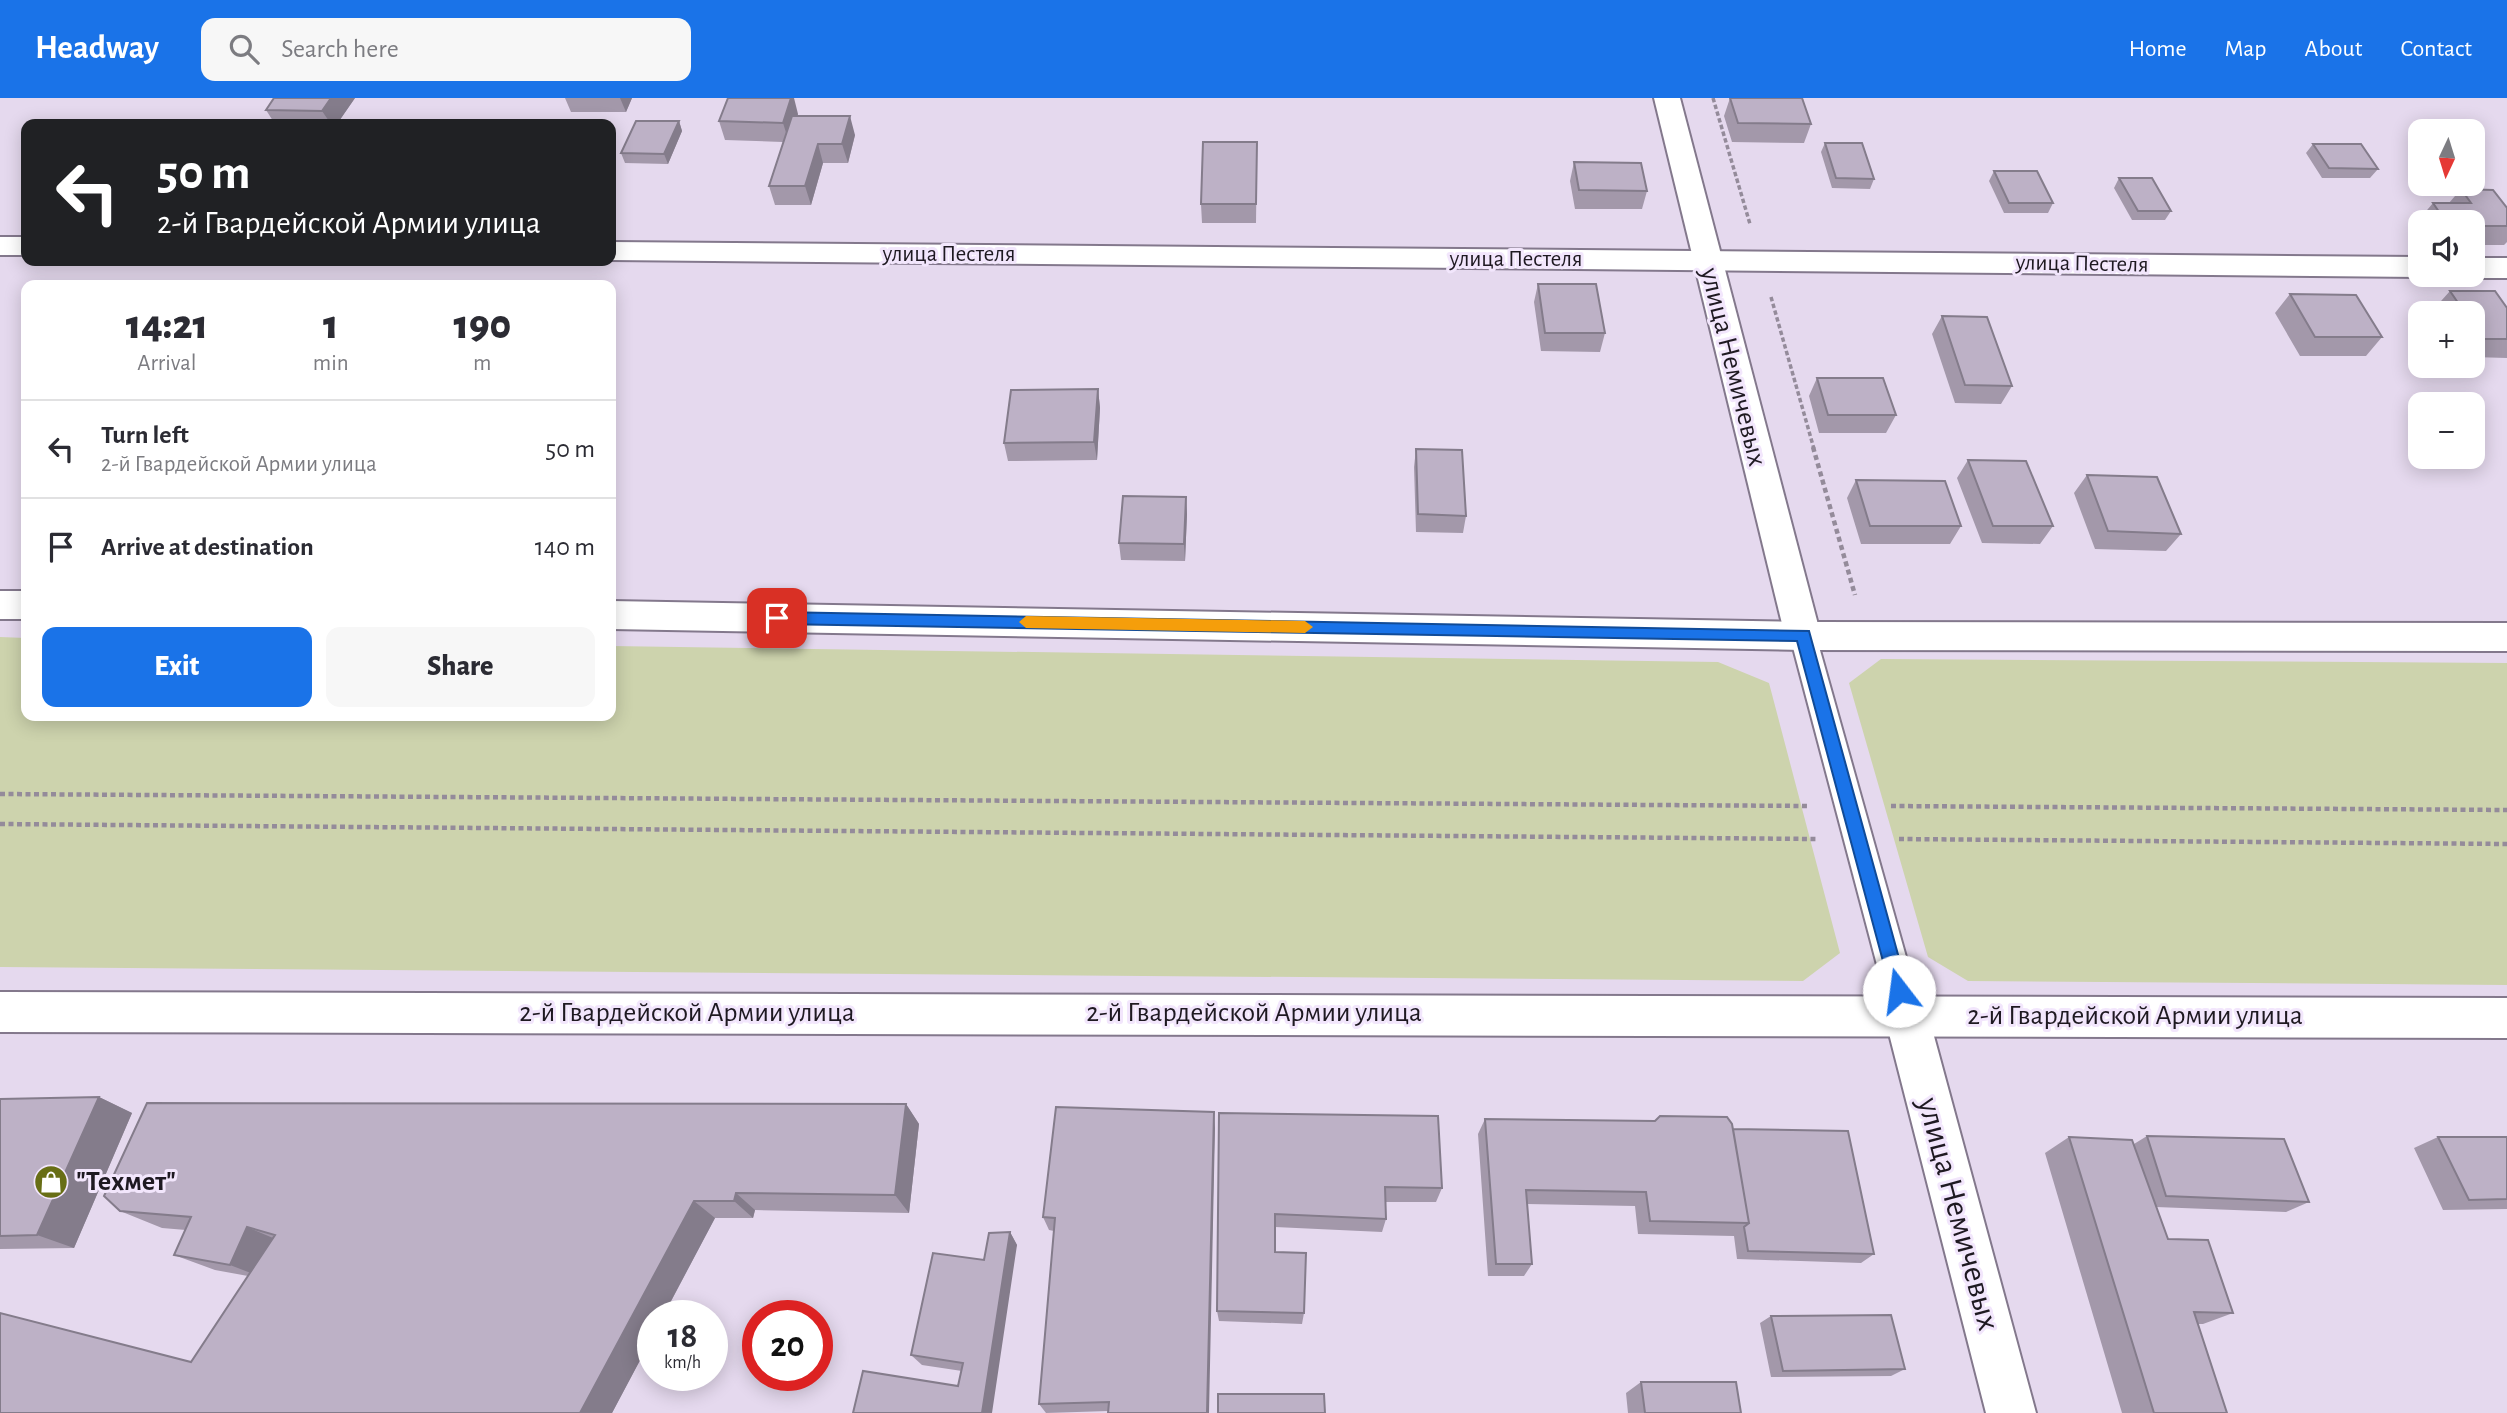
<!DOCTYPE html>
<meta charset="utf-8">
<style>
:root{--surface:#fff;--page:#f7f7f7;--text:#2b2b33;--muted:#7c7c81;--line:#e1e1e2;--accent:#1a73e8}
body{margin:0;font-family:"Alegreya Sans",sans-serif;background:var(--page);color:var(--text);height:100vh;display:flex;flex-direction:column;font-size:26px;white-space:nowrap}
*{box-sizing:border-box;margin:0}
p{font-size:23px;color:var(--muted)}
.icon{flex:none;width:38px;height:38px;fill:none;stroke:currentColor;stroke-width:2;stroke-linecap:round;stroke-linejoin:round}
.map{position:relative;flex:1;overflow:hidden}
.panel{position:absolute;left:21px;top:182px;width:595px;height:441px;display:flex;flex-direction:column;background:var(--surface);border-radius:14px;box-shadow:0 4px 18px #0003}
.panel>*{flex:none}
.guide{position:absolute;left:21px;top:21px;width:595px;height:147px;border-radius:14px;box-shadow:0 4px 18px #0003;background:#202124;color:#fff;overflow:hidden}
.needle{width:46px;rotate:184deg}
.buttons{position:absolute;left:2408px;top:21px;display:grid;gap:14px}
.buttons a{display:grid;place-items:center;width:77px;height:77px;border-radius:14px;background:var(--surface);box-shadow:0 4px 18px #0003;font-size:35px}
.speed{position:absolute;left:637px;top:1202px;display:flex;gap:14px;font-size:35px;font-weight:700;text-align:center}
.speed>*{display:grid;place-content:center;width:91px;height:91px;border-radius:50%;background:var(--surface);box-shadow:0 4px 18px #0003;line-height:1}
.speed small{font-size:18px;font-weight:400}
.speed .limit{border:10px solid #d22;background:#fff;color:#111}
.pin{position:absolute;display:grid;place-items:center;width:60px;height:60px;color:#fff;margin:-30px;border-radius:14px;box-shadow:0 4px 10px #0006}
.me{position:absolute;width:77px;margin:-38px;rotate:345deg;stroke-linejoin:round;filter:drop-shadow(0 0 5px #0008)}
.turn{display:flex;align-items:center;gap:24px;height:147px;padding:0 21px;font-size:32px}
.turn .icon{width:91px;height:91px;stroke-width:2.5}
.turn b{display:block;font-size:49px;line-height:60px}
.eta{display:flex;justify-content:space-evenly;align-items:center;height:119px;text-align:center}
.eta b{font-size:42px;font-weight:800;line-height:49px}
.primary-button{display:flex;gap:14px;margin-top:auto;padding:14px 21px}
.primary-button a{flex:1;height:80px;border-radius:14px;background:var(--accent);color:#fff;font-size:28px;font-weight:800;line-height:80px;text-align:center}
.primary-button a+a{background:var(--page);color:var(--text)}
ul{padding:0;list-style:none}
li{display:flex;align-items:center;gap:21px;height:98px;padding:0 21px;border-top:2px solid var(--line)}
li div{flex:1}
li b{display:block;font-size:26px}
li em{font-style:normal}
header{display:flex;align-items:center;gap:42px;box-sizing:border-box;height:98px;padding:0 35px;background:var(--accent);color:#fff}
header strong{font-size:33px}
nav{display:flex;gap:38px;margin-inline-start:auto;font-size:24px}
.search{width:490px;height:63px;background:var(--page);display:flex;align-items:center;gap:18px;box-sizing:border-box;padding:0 24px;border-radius:14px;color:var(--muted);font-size:26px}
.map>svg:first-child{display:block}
</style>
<header>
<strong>Headway</strong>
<div class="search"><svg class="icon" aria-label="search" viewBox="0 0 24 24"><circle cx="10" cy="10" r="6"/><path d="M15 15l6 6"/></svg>Search here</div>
<nav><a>Home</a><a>Map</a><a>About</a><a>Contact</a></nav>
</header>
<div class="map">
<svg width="2507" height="1315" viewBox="0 0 2507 1315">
<rect width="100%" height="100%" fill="#e5d9ee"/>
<path fill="#cdd3ad" d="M0,539l26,1v78h585v-70l1107,16 51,21 71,270 -37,28 -1803,-14z
M1881,561l626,4v322l-539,-4 -40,-24 -79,-274z"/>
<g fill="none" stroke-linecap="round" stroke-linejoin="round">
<g stroke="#83788c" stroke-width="4">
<path id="service" d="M1803,528l9,3 4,7 106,378 -5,10 -11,5 -11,-5 -5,-10 -100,-378 4,-7z"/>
</g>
<g stroke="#83788c" stroke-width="4">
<path id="minor" d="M0,139h26v18h-26z
M611,144l1809,15v18h7l-7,2 -1809,-17z
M2473,160h34v20h-34l-11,-3h11z
M1906,896l15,6 7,14 108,399h-50l-102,-399 7,-14z"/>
</g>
<g stroke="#83788c" stroke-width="4">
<path id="tertiary" d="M1654,0h26l141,538 -5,10 -13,4 -13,-4 -5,-10z"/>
</g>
<g stroke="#83788c" stroke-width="4">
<path id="secondary" d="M0,493h26v28h-26z
M611,503l1192,21 704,1v28l-704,-1 -1192,-21z
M0,894l2507,6v40l-2507,-6z"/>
</g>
<path stroke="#948b9a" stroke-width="3.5" stroke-dasharray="4.5 2.5" stroke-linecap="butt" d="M1713,0l37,126
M1771,199l43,152"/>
<path stroke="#948b9a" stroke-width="4.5" stroke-dasharray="5 3.5" stroke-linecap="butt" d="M1813,349l42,148
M0,696l1809,12
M1891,708l616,4
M0,726l1817,15
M1899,741l608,5"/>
<use href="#service" fill="#fff" fill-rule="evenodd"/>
<use href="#minor" fill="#fff" fill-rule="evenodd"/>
<use href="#tertiary" fill="#fff" fill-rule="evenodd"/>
<use href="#secondary" fill="#fff" fill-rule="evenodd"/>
</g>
<path fill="#a398aa" d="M355,0l-18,26h-62l-9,-14z
M565,0h67l-6,14h-55z
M1730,0h72l9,26 -7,19 -72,-1 -8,-26z
M798,16l-1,2 58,19 -7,28h-25l-12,42h-36l-6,-19 14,-44 -58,-2 -6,-19z
M679,23l3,10 -14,33 -43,-1 -4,-10z
M1257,44l-1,81h-54l-1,-19z
M1825,45l49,36 -4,10 -38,-1 -11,-36z
M2313,46l65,25 -8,9h-48l-16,-25z
M1574,64l73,29 -5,18h-67l-5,-28z
M1994,73l59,32 -5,10h-44l-15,-32z
M2119,80l52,33 -6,9h-33l-18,-32z
M2461,91l46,19v34l-3,3h-31v-23h-53v4l-3,-4 16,-19h16z
M1538,186l67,49 -5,19 -59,-1 -7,-49z
M2450,193l57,17v50l-34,-1v-44h-37l-3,-3z
M2290,196l92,43 -16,19h-66l-25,-43z
M1942,218l70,70 -11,18 -46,-1 -23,-69z
M1817,280l79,37 -10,18h-67l-10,-37z
M1098,291l2,19 -3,52 -89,1 -4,-18z
M1416,351l50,67 -3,17 -47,-1 -2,-65z
M1968,362l85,66 -13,18 -58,-1 -25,-65z
M2087,377l94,59 -15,17 -71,-2 -21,-56z
M1856,382l105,46 -11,18h-89l-14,-46z
M1186,399l1,17 -2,47 -64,-1 -2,-17z
M99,999l33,16 -58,135 -74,1v-150z
M906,1006l13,20 -10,89 -154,-3 -2,8h-38l-103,195h-612l191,-51 57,-86 -33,-6 -41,-15 12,-25 -24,-2 -42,-17z
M1219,1015l223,75 -6,14h-51l1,17 -4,13 -107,-5v25l29,61 -2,11 -83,-3 -2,-10z
M1485,1021l248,10 141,125 -13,9 -124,-4 -3,-23 -96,-2 -3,-28 -108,-2 5,60 -8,12h-36l-10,-142z
M1215,1030l-107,283 -62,2 -7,-9 15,-173 -5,-1 -6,-13z
M2147,1038l162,66 -23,10 -130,-5 12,32 65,74 -30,11h-5l29,89h-105l-77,-260 24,-16 65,7z
M2438,1039h69v72l-64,1 -29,-62z
M1010,1134l7,13 -59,141 4,-15 -40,-6 -11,-10 73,-95z
M1771,1218l134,53 -14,7 -120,1 -11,-54z
M1641,1284l100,31h-113l-2,-20z"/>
<path fill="#847c8b" d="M331,0h24l-18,26h-6l-9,-13z
M620,0h12l-6,14z
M791,0h3l4,16 -9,28 -6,-19z
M850,18l5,19 -7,28 -6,-19z
M679,23l3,10 -14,33 -4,-10z
M818,46l5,19 -12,42 -6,-19z
M1098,291l2,19 -3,52 -3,-18z
M1186,399l1,17 -2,47 -1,-17z
M99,999l33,16 -58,135 -37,-13z
M906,1006l13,20 -10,89 -14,-18z
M1214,1014l1,16 -6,285h-2z
M736,1095l19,17 -2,8 -19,-17z
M694,1103l21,17 -52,98h-10v20l-41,77h-32z
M247,1129l38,16 -16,37 -39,-15z
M1010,1134l7,13 -25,168h-10z"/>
<path fill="#bdb1c6" stroke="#847c8b" stroke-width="2" d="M274,0h57l-9,13 -56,-1z
M728,0h63l-8,25 -64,-2z
M1730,0h72l9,26 -73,-1z
M792,18h58l-8,28h-24l-13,42h-36z
M636,23h43l-15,33 -43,-1z
M1203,44h54l-1,62h-55z
M1825,45h37l12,36 -38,-1z
M2313,46h48l17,25 -49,-1z
M1574,64l67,1 6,28 -68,-1z
M1994,73h43l16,32h-44z
M2119,80h33l19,33h-33z
M2461,91l32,1 14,18v18h-34v-4h-27l-13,-19h38z
M1538,186h58l9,49h-60z
M2450,193h45l12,17v31h-25l-9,-14v-12h-8z
M2290,196l66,1 26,42h-67z
M1942,218l45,1 25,69 -47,-1z
M1817,280h66l13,37h-68z
M1098,291l-4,53 -90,1 7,-53z
M1416,351l46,1 4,66 -48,-2z
M1968,362l58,1 27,65h-60z
M2087,377l70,2 24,57 -73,-3z
M1856,382l89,1 16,45h-91z
M1123,398l63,1 -2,47 -65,-1z
M99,999l-62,138 -37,1v-137z
M147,1005l759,1 -11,91 -159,-2 -2,8h-40l-114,212h-580v-100l191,49 84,-127 -28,-8 -17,38 -56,-10 17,-38 -71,-6 -16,-15z
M1056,1009l158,5 -7,301h-99l1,-11 -70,2 16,-186 -12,-1z
M1219,1015l219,3 4,72 -57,-1 1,32 -111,-5v38l31,1 -2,60 -87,-2z
M1660,1018l67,1 5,7 17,99 -99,-2 -4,-29 -120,-2 6,74h-36l-11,-145 170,2z
M1733,1031l115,2 26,123 -126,-3 -4,-24 5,-4z
M2147,1038l137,3 25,63 -143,-6z
M2069,1039l63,3 36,99 40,1 25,73 -39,-1 33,101h-73z
M2438,1039h69v62l-38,1z
M1010,1134l-28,181h-129l10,-42 95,15 5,-23 -52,-8 22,-102 51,7 5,-27z
M1891,1217l14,54 -122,2 -12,-55z
M1641,1284h95l5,31h-96z
M1218,1296h106l1,19h-107z"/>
<path fill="#1a73e8" stroke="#114b97" stroke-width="2" d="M777,514l1032,19 99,360 -2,6 -7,2 -6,-2 -2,-6 -94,-350 -1020,-17 -7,-6z"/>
<path fill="#f59e0b" d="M1026,518l279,5 8,6 -8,6 -279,-5 -7,-6z"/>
<defs>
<g id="shop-disc" transform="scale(1.75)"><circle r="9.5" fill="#686e15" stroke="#f2e6fc"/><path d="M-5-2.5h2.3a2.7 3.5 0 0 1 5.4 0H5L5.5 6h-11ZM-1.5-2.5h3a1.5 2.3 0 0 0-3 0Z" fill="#fff"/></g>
</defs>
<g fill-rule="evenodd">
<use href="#shop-disc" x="51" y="1084"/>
</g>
<g text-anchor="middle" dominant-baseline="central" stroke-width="6" stroke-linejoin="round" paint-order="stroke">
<g font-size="23" fill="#1e1921" stroke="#f2e6fc">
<text x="949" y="156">улица Пестеля</text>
<text x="1516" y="161">улица Пестеля</text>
<text transform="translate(2082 166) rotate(1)">улица Пестеля</text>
</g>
<g font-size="28" fill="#1e1921" stroke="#f2e6fc">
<text transform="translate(1733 269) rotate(76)">улица Немичевых</text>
<text x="687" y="915">2-й Гвардейской Армии улица</text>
<text x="1254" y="915">2-й Гвардейской Армии улица</text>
<text x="2135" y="918">2-й Гвардейской Армии улица</text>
</g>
<g font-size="28" font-weight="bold" fill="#1e1921" stroke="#f2e6fc" text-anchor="start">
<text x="76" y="1084">"Техмет"</text>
</g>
<g font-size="33" fill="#1e1921" stroke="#f2e6fc">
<text transform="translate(1958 1116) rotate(75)">улица Немичевых</text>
</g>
</g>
</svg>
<div class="buttons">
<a><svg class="needle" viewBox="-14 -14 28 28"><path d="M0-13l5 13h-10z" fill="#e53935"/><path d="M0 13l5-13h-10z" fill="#7c7c81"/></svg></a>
<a><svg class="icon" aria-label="sound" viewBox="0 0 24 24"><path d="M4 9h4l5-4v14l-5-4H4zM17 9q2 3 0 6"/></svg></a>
<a>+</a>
<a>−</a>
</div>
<div class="speed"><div>18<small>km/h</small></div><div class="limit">20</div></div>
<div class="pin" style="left:777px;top:520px;background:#d93025"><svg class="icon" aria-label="arrive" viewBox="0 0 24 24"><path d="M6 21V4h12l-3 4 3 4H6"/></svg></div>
<svg class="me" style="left:1899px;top:893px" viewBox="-20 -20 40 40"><circle r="19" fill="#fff"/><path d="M0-13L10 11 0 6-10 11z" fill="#1a73e8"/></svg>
<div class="guide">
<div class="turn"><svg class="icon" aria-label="left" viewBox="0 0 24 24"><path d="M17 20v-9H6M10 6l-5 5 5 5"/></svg><div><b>50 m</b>2-й Гвардейской Армии улица</div></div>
</div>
<section class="panel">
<div class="eta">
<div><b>14:21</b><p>Arrival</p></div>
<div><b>1</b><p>min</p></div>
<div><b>190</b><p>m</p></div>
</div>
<ul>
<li><svg class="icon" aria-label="left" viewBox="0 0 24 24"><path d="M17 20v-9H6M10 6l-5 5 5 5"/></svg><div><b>Turn left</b><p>2-й Гвардейской Армии улица</p></div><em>50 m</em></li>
<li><svg class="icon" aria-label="arrive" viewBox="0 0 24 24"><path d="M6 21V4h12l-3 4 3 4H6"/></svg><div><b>Arrive at destination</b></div><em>140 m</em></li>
</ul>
<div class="primary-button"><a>Exit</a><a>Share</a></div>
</section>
</div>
